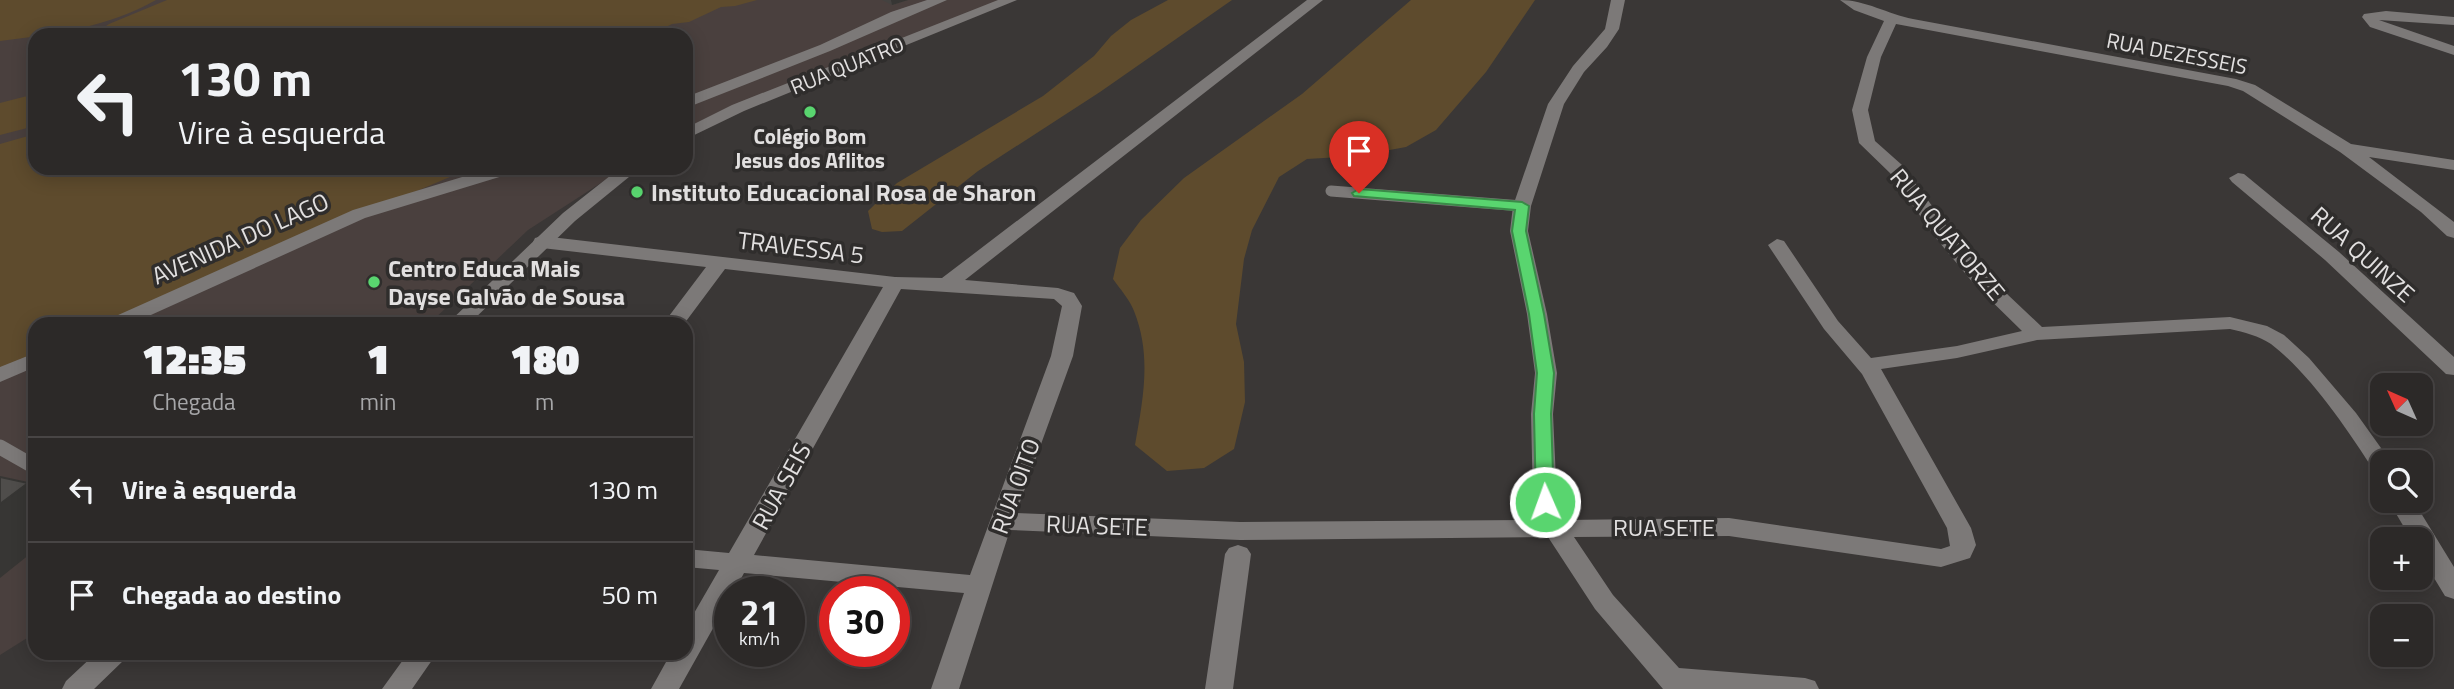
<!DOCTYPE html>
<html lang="pt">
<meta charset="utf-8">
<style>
:root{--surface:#2c2928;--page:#383534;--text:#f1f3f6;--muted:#a6a6a8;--line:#484545}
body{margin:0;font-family:"Titillium Web",sans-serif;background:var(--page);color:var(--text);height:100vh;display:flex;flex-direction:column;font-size:26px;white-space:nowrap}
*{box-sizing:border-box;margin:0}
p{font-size:23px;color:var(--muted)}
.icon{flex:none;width:38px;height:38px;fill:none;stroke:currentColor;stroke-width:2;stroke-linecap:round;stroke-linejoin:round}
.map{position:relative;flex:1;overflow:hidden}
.side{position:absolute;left:28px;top:317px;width:665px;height:343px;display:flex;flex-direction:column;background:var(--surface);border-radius:21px;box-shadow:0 4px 18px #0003,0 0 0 2px var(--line)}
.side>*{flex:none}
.top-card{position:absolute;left:28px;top:28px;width:665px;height:147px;border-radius:21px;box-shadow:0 4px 18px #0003,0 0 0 2px var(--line);background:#2c2928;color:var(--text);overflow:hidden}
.needle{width:46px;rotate:315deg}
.tools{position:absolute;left:2370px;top:373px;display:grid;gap:14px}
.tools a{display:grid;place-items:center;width:63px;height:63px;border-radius:14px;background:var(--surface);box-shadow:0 4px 18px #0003,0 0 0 2px var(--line);font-size:35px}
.speed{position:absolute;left:714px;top:576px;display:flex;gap:14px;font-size:35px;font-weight:700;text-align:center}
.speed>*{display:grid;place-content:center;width:91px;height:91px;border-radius:50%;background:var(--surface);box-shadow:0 4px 18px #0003,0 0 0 2px var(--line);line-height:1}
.speed small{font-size:18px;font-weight:400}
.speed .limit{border:10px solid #d22;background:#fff;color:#111}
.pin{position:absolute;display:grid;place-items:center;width:60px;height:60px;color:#fff;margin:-72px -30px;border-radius:50% 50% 50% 0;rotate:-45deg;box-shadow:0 0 7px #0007}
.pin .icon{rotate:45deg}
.me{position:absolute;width:77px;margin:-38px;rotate:358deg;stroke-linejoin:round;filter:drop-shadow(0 0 5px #0008)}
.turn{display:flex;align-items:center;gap:24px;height:147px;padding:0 35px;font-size:32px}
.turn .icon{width:91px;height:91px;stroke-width:2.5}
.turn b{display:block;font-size:49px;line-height:60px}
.eta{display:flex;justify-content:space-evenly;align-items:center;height:119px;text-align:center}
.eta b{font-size:42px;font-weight:800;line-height:49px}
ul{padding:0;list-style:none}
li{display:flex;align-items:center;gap:21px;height:105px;padding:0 35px;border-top:2px solid var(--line)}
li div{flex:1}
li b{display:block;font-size:26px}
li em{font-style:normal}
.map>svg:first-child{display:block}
</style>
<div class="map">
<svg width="2454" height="689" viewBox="0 0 2454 689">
<rect width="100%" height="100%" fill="#3a3736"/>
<path fill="#4a403e" d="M0,0h1010l-324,131v-96h-651v133h589l-96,62 -99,94h-394v309l-35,22z"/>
<path fill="#5e4b2d" d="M0,0h156c-47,27 -105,35 -156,41z
M167,0h590l-22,6 -14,1 -32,15 -17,2 -22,11h-557l16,-11z
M1168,0h64l-132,92 -122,79 -76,60 -20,1 -10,-3 -4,-18 29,-28 146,-87 51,-40 17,-20 20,-16z
M1411,0h124l-49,72 -50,58 -30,17 -49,9 -50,3 -28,18 -27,53 -8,29 -8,65 8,38 1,40 -11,47 -30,19 -37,3 -32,-26c8,-46 17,-89 -1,-134 -4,-11 -14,-22 -21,-32l7,-31 21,-28 43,-42 118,-84z
M35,94v32l-35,9v-32z
M35,134v34h436l-367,156h-69v30l-35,15v-225z"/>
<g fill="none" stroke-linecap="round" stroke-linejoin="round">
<path stroke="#7c7978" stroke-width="11" d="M1331,191l191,15"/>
<path stroke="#7c7978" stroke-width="15" d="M0,447l35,20"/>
<path fill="#7c7978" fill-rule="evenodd" d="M927,0h20l-117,51 -144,57v-11l134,-52 71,-33z
M1307,0h16l-358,280 93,8 16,5 8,13 -9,50 -57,157 224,9 300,-2 -7,-18 -2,-88 4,-41 -8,-59 -17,-83 3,-25 35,-102 25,-38 32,-37 6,-29h14l-6,29 -12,18 -23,25 -20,32 -33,102 -3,25 19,83 10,59 -4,41 4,88 7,18 165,-2 212,31 9,-3 -3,-18 -85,-154 -38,-45 -56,-84 9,-6 7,2 54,80 33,37 86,-12 65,-15 -48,-47 -39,-47 -45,-64 -31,-30 -7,-33 15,-53 17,-36 -30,-11 -14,-10c25,0 48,14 73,19l323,60 19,6 96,59 103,16v10l-85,-13 85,65v16l-7,-2 -26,-24 -81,-60 -97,-61 -15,-5 -332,-62 -15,33 -13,53 7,31 27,24 47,64 39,47 54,51 188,-10 37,9 17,9 25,23 47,55 35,49h-9v12l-8,-3c-26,-41 -64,-97 -103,-127 -12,-8 -27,-12 -41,-15l-193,11 -80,18 -76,11 90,159 5,17 -6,13 -29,9 -212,-31 -155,1 39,58 66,73 126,10 10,3 4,8h-156l-68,-80 -47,-72 -308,3 -230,-10 -51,159h-28l33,-96 -220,-20 -10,19h-4v6l-51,91h-28l20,-36h15v-26l33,-57 -33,-3v-18l43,4 154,-266 -158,-18 -41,55h-21l43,-57 -164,-19 -7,-2 -2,-4 2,-4 7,-2 353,41 47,1zM901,289l153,10 8,7 -11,50 -81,219 -216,-20z
M2386,11l68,6v8l-75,-5 75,26v9l-84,-28 -8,-10 2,-3z
M492,168h27l-3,4 -151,46 -234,106h-27l3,-4 246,-110z
M2238,173l6,1 95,78 115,105v18l-8,-1 -121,-114 -93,-78 -3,-4z
M35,353v14l-35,15v-15z
M2388,500h25l41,67v32l-9,-3 -25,-41v-16h-9z
M1238,545l9,3 4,6 -18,135h-28l20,-135 4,-6z
M408,653h29l-25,36h-30z"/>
<path fill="#7c7978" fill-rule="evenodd" d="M998,0h19l-273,111 -58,28v-11l46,-23z
M620,168h20l-65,53 -106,103h-22l116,-111z
M96,653h32l-4,7 -30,29h-32l4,-8z"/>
</g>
<path fill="#444240" d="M882,0h26l-16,5z"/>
<path fill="#373634" d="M891,0h17l-16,5z
M28,483l7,11v56l-35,28v-74z"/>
<path fill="#4f4d4b" stroke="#373634" stroke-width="2" d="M0,477l28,6 -28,21z"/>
<path fill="#59d56f" stroke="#3a8a48" stroke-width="2" d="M1359,189l163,13 7,4 -3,25 18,83 10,59 -3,41 3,88 -2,4h-13l-3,-4 -2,-88 3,-41 -8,-59 -17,-83 3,-21 -161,-14 -2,-3z"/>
<g fill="#59d56f" stroke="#2f2d2c" stroke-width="2.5">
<circle cx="810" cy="112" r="7"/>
<circle cx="637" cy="192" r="7"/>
<circle cx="374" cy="282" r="7"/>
</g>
<g text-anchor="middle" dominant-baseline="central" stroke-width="7" stroke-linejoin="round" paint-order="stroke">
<g font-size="21" fill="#e2e0e0" stroke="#2f2d2c">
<text transform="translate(2177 53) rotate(11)">RUA DEZESSEIS</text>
<text transform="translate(847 65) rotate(-22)">RUA QUATRO</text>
</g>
<g font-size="21" font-weight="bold" fill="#e2e0e0" stroke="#2f2d2c">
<text x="810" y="136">Colégio Bom<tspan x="810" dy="24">Jesus dos Aflitos</tspan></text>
</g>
<g font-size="24" font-weight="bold" fill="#e2e0e0" stroke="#2f2d2c" text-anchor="start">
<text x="651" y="192">Instituto Educacional Rosa de Sharon</text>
<text x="388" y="268">Centro Educa Mais<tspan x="388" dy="28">Dayse Galvão de Sousa</tspan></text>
</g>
<g font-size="24" fill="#e2e0e0" stroke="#2f2d2c">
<text transform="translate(1948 234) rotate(50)">RUA QUATORZE</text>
<text transform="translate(240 238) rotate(-24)">AVENIDA DO LAGO</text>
<text transform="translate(801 247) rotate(7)">TRAVESSA 5</text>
<text transform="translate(2363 254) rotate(42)">RUA QUINZE</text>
<text transform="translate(781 486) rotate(-61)">RUA SEIS</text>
<text transform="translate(1015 486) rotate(-70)">RUA OITO</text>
<text transform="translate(1097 525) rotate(2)">RUA SETE</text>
<text x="1664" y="527">RUA SETE</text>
</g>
</g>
</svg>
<div class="tools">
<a><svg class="needle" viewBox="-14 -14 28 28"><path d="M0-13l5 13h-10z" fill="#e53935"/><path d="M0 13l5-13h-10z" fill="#a6a6a8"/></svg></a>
<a><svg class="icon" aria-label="search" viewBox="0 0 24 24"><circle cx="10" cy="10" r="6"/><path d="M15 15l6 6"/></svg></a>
<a>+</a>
<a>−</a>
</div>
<div class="speed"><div>21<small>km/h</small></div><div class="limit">30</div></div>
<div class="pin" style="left:1359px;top:193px;background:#d93025"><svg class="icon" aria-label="arrive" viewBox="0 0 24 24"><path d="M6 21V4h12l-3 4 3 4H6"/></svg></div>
<svg class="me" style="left:1545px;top:502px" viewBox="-20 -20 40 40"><circle r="17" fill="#59d56f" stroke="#fff" stroke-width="3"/><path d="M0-11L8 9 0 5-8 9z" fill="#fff"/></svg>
<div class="top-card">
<div class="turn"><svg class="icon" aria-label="left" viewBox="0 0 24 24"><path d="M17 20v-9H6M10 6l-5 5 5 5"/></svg><div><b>130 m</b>Vire à esquerda</div></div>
</div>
<section class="side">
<div class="eta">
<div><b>12:35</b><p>Chegada</p></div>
<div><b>1</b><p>min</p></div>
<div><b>180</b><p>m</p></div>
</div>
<ul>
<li><svg class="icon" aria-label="left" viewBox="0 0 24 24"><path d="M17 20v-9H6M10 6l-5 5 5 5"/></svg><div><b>Vire à esquerda</b></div><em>130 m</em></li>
<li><svg class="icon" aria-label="arrive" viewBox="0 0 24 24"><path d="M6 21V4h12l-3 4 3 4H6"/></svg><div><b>Chegada ao destino</b></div><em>50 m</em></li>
</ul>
</section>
</div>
